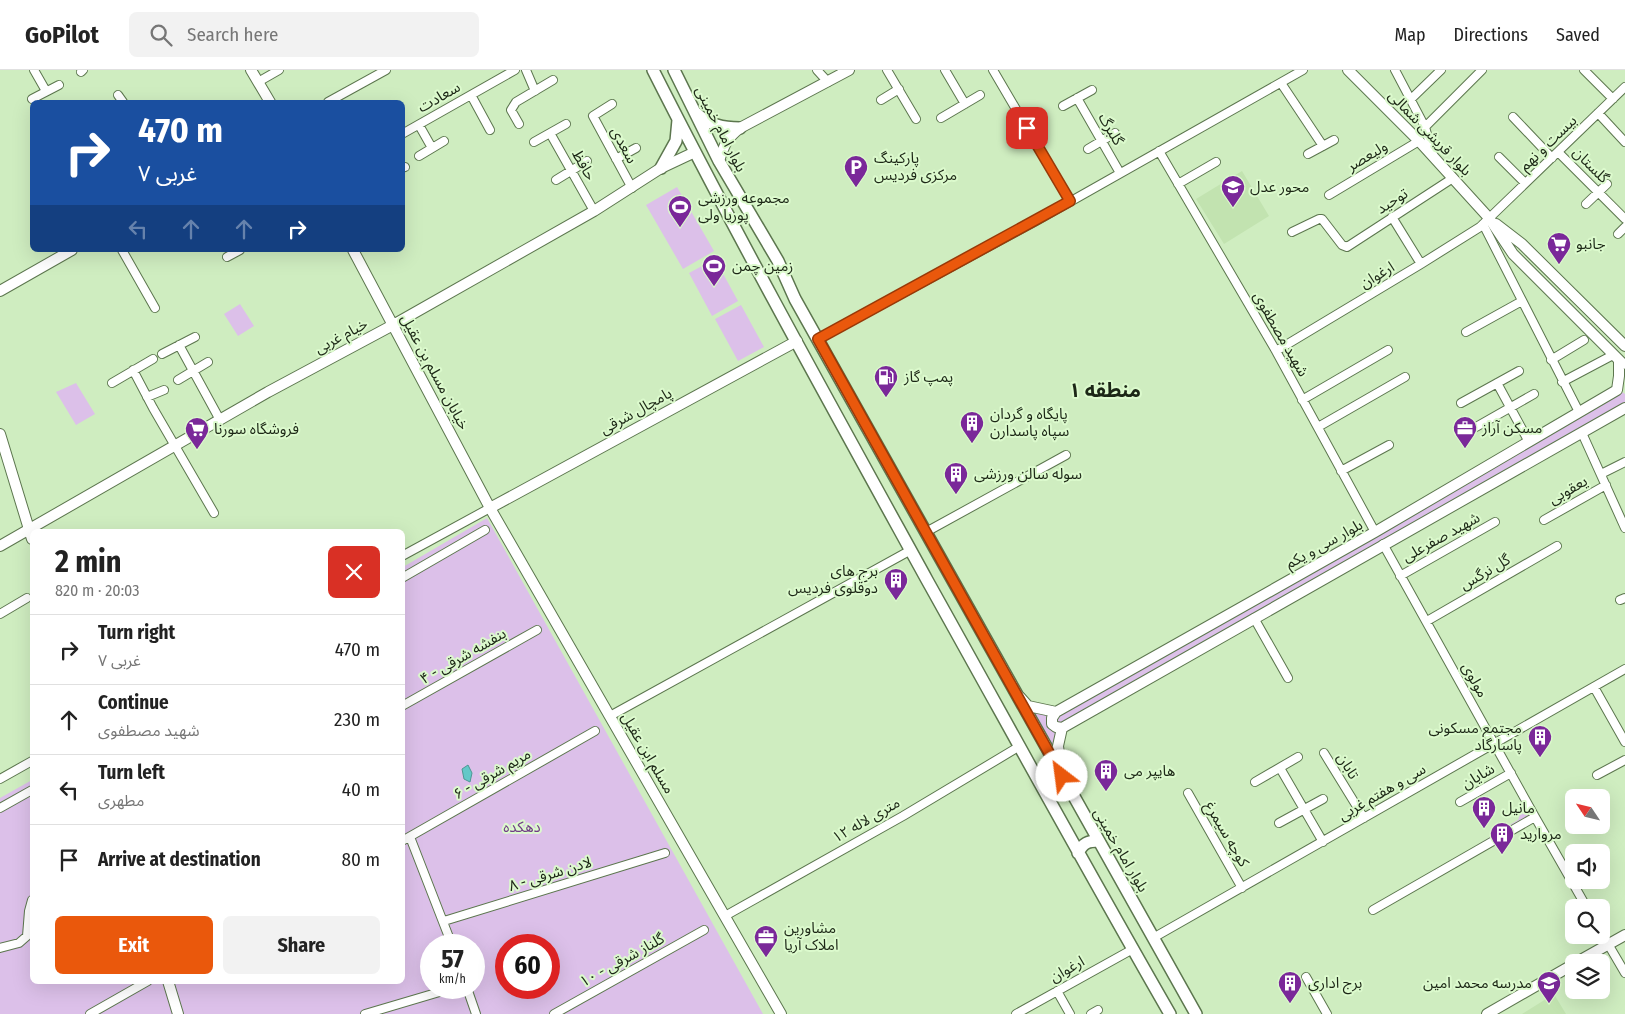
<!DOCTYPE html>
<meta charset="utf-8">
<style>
:root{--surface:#fff;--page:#f2f2f2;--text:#222;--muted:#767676;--line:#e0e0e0;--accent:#ea580c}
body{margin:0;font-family:"Fira Sans Condensed","Noto Sans Arabic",sans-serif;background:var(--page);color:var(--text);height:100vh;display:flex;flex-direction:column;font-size:19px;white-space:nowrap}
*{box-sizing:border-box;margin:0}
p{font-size:16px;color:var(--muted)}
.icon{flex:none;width:28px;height:28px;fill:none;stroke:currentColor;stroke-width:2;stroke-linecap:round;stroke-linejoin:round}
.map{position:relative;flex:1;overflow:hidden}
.drawer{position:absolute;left:30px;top:459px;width:375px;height:455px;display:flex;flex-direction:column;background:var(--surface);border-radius:8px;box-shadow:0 5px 20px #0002}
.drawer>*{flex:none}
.guide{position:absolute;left:30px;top:30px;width:375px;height:152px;border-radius:8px;box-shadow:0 5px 20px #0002;background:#1a4fa0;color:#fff;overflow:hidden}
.needle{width:32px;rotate:305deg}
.controls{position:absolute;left:1565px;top:719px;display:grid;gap:10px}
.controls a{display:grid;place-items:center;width:45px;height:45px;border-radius:8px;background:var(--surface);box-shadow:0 5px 20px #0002;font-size:25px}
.speed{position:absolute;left:420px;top:864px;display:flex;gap:10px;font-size:25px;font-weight:700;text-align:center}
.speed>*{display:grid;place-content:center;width:65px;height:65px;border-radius:50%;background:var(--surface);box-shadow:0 5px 20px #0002;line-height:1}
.speed small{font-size:12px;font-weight:400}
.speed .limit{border:8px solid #d22;background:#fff;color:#111}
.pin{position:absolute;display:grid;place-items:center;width:42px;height:42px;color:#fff;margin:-21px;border-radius:10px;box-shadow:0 2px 8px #0006}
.me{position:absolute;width:55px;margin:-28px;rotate:330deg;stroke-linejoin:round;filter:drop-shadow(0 0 4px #0008)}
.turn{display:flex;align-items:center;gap:18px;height:105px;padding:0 25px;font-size:22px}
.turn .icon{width:65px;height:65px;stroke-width:2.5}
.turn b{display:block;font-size:35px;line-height:42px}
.lanes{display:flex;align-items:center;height:48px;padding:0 25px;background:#0003;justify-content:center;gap:25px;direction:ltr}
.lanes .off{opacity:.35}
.round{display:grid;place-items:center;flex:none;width:52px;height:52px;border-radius:8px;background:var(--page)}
.headline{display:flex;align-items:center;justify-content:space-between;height:85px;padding:0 25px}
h1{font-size:30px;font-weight:700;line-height:38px}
.button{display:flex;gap:10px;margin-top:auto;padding:10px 25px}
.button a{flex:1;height:58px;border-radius:8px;background:var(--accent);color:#fff;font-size:20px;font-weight:700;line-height:58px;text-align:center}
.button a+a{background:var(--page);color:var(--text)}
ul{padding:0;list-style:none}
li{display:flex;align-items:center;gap:15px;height:70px;padding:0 25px;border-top:1px solid var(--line)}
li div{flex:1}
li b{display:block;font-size:19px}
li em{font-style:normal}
header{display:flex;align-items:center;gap:30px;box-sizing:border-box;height:70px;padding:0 25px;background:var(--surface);border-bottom:1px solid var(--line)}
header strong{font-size:24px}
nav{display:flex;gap:28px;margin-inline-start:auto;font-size:18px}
.search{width:350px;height:45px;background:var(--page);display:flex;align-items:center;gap:12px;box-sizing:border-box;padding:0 18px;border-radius:8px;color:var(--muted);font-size:19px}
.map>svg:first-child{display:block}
</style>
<header>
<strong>GoPilot</strong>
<div class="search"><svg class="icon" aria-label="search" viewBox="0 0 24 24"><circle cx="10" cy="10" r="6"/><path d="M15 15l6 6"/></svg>Search here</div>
<nav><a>Map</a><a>Directions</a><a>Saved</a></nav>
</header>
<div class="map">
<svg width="1625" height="944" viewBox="0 0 1625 944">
<rect width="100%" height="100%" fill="#cfedc0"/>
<path fill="#c2e3b0" d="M1242,101l27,45 -45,28 -28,-45z
M1554,924l12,20h-44z"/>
<path fill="#dcc0e9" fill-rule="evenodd" d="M677,117l37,64 -31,18 -37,-64z
M715,189l23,42 -26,15 -23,-43z
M240,234l14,22 -16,10 -14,-22z
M741,235l23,42 -26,14 -23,-42z
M76,313l19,31 -19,11 -20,-33z
M1622,322l3,2v9l-567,322 -3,-7 560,-324z
M487,448l276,496h-763v-216l32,-18v201h370l1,-414zM431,875h43v43h-43zM506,875h43v43h-43z
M1026,637l25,7 7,16 -2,31z
M1526,739l4,6 -58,33 46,-28 3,-8z"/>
<path fill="#63c8c8" stroke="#4e9893" d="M468,695l4,8 -2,9 -6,-3 -2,-10z"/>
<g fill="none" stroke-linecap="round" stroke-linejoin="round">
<g stroke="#5c764e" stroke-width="10">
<path id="street" d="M34,0l12,21
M526,0l9,21
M817,0l11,12
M887,0l29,49
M945,0l20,34
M993,0l77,131
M1395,0l30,57 8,28
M1584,0l29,29
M81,2l2,-2
M258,12l21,-12
M1281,13l42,63
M118,25l5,7
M471,25l19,35
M1077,28l43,75
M32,29l27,-14
M881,30l18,-11
M1410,30l31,-30
M328,32l58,-32
M612,34l-19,12 39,72
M1063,36l29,-16
M1598,43l27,29
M1513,47l39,41
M941,48l39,-23
M519,54l-8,-14 5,-8 37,-22
M419,55l13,23
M1425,57l57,-57
M550,63l44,78
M402,64l113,-64
M534,72l32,-18
M1088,79l27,-16
M1159,81l117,200 99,181
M1558,82l67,67
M1308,84l26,-14
M419,86l25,-15
M1499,87l26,26
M616,89l20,-11
M402,98l3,-1
M556,110l31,-19
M1178,114l38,-22
M1329,125l90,-54
M1586,134l21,-20
M1392,147l29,47
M1483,154l96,188
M1292,162l27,-13h3l20,26 5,2 106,-69
M1618,164l7,-7
M122,180l33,58
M227,187l13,-7
M1466,262l56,-31
M818,269l218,-118 267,-151
M179,275l41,75
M1276,281l145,-87 59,-37 145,-140
M162,284l33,-17
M1551,290l33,-20
M133,300l20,38 61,105
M178,310l30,-18
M1562,312l51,-27
M112,313l41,-24
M1497,313l32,59
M147,327l17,-7
M1302,330l86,-50
M1461,333l58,-32
M1318,357l87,-50
M1476,357l58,-33
M1582,363l43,95
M1341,401l48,-26
M1601,404l24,-12
M1544,450l62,-35
M926,462l140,-77
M1383,474l152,273 52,91
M402,486l88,-48
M1400,506l95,-54
M402,508l83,-48
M1620,530l5,-2
M0,544l27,-16
M1254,548l34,60
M1427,551l130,-75
M1594,617l31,55
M402,636l135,-76
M610,646l301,-166
M1324,683l40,65
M1280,698l43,74
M1597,705l28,-15
M0,709l32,-18
M1255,712l43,-25
M1188,723l54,95
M1460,732l51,-29
M0,738l32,-18
M1279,753l44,-24
M410,767l42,108
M402,771l193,-110
M1373,840l162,-93
M725,846l178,-100 117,-70
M444,851l221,-68
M1601,862l24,41
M1153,868l472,-269
M0,878l19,-5 8,-7 2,-25 3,-11
M1306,907l21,37
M467,918l9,26
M1057,921l13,23
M90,944l58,-33
M365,944l88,-26
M554,944l150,-84
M1016,944l117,-65
M1091,944l7,-4"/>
</g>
<g stroke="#5c764e" stroke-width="12">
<path id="secondary" d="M251,0l19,32
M1348,0l71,71 70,77 24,36 110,110
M719,91c5,-16 8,-23 21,-33l109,-58
M1496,154l26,20 103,102
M353,180l137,258 291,506
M0,221l72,-41
M0,364l32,105
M490,438l307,-167
M0,476l268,-154 125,-67 201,-114 67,-43 34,-16
M1020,627l8,9 28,6 319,-180 242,-142 2,-14v-15
M1056,642l-4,6v6l4,3 6,1
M1061,700l-3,-24 4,-18 563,-320
M1577,892l48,-27
M168,911l10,33
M1487,944l87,-50"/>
</g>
<g stroke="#5c764e" stroke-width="14">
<path id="primary" d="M653,0c87,172 181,341 274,510 81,145 160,290 243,434
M674,0l45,91 59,100 17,38 401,715
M696,43c13,12 27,15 44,15
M661,98l15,-27 2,-21
M1078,783c5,-10 10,-12 20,-12"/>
</g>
<use href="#street" stroke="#fff" stroke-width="8"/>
<use href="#secondary" stroke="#fff" stroke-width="10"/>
<use href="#primary" stroke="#fff" stroke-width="11"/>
</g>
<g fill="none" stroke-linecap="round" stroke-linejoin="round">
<g stroke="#983908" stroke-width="12">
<path id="route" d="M1027,58l43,73 -252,138 244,437"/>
</g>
<use href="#route" stroke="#ea580c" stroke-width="9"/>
</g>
<defs>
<g id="parking-pin" transform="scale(1.25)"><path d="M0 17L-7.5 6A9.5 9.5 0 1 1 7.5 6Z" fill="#7a2899" stroke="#dcfacd"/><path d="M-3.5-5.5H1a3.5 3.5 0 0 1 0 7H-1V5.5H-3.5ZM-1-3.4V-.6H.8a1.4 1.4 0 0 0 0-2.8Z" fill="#fff"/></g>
<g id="school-pin" transform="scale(1.25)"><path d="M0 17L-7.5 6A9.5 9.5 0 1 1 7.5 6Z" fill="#7a2899" stroke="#dcfacd"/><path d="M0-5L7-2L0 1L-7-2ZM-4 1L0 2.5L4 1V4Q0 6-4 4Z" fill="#fff"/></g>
<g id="stadium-pin" transform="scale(1.25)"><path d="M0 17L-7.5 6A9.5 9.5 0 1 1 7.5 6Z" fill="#7a2899" stroke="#dcfacd"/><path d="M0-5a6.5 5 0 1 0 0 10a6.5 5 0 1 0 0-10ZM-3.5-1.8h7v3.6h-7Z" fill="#fff"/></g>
<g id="supermarket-pin" transform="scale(1.25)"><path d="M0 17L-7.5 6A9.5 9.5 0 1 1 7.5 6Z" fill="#7a2899" stroke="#dcfacd"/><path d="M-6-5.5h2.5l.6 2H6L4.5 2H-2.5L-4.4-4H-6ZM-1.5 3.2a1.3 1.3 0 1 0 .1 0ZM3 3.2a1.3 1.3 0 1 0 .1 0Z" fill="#fff"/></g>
<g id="fuel-pin" transform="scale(1.25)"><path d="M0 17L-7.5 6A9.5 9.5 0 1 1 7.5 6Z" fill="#7a2899" stroke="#dcfacd"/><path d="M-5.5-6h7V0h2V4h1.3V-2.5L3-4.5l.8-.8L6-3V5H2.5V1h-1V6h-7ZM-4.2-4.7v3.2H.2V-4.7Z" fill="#fff"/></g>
<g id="building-pin" transform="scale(1.25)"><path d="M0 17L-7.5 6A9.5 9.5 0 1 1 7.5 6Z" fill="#7a2899" stroke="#dcfacd"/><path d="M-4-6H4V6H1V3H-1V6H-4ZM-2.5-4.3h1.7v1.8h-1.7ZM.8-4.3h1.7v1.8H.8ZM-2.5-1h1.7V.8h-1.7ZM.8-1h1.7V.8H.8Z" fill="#fff"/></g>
<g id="office-pin" transform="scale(1.25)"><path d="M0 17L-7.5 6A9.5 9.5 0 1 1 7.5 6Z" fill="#7a2899" stroke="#dcfacd"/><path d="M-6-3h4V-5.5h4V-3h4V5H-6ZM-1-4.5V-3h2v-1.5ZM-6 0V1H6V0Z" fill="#fff"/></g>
</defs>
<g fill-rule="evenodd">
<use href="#parking-pin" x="856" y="97"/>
<use href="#school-pin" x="1233" y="117"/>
<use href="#stadium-pin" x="680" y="137"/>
<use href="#supermarket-pin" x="1559" y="174"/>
<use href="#stadium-pin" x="714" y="196"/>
<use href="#fuel-pin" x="886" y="307"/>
<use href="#building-pin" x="972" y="353"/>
<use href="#office-pin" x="1465" y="358"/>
<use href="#supermarket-pin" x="197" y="359"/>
<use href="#building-pin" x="956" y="404"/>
<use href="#building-pin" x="896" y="510"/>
<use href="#building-pin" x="1540" y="667"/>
<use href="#building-pin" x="1106" y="701"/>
<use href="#building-pin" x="1484" y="738"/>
<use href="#building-pin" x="1502" y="764"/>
<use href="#office-pin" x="766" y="867"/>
<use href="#building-pin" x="1290" y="913"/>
<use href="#school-pin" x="1549" y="913"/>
</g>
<g text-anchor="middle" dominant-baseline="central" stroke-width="4" stroke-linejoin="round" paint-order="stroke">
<g font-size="15" fill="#1c2716" stroke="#dcfacd">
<text transform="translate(439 27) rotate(-30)">سعادت</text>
<text transform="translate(721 59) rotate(63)">بلوار امام خمینی</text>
<text transform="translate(1111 59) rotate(60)">گلبرگ</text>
<text transform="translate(1430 63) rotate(46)">بلوار قریشی شمالی</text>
<text transform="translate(1548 73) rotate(-44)">بیست و نهم</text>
<text transform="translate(624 75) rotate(62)">سعدی</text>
<text transform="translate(1367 86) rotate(-31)">ولیعصر</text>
<text transform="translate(584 95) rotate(61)">حافظ</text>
<text transform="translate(1591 95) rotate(45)">گلستان</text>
<text transform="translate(1392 131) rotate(-33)">توحید</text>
<text transform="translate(1377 205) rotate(-31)">ارغوان</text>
<text transform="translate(1281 264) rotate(60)">شهید مصطفوی</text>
<text transform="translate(341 266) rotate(-28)">خیام غربی</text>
<text transform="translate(435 302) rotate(62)">خیابان مسلم بن عقیل</text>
<text transform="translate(636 341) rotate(-29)">پامچال شرقی</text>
<text transform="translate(1568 420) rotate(-30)">یعقوبی</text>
<text transform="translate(1441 467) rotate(-29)">شهید صفرعلی</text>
<text transform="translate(1324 474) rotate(-29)">بلوار سی و یکم</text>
<text transform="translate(1485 502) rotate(-30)">گل نرگس</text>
<text transform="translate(463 586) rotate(-30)">بنفشه شرقی - ۴</text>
<text transform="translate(1475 610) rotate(61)">مولوی</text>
<text transform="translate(648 683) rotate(60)">مسلم ابن عقیل</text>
<text transform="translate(1348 696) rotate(59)">تابان</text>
<text transform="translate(492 704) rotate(-30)">مریم شرقی - ۶</text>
<text transform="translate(1478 706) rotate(-30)">شایان</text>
<text transform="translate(1382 722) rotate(-30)">سی و هفتم غربی</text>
<text transform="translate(866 750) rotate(-30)">۱۲ متری لاله</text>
<text transform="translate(1227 764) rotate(60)">کوچه سیمرغ</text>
<text transform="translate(1121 780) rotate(60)">بلوار امام خمینی</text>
<text transform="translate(550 804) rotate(-17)">لادن شرقی - ۸</text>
<text transform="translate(622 890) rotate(-29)">گلناز شرقی - ۱۰</text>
<text transform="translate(1067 899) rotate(-29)">ارغوان</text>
</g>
<g font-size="15" fill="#1c2716" stroke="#dcfacd" text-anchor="start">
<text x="874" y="88">پارکینگ<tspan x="874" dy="17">مرکزی فردیس</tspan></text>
<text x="1250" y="117">محور عدل</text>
<text x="698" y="128">مجموعه ورزشی<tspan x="698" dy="17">پوریا ولی</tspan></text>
<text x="1576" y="174">جانبو</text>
<text x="732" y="196">زمین چمن</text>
<text x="904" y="307">پمپ گاز</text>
<text x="990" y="344">پایگاه و گردان<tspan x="990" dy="17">سپاه پاسدارن</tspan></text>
<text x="1482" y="358">مسکن آراز</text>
<text x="214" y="359">فروشگاه سورنا</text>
<text x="974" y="404">سوله سالن ورزشی</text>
<text x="878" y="501" text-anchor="end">برج های<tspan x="878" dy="17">دوقلوی فردیس</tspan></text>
<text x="1522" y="658" text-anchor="end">مجتمع مسکونی<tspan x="1522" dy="17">پاسارگاد</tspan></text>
<text x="1124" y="701">هایپر می</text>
<text x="1502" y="738">مانیل</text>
<text x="1520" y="764">مروارید</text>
<text x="784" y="858">مشاورین<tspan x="784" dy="17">املاک آریا</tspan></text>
<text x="1308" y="913">برج اداری</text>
<text x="1532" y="913" text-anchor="end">مدرسه محمد امین</text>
</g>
<g font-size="15" fill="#703d85" stroke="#dcfacd">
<text x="522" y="757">دهکده</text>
</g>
<g font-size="20" font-weight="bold" fill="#1c2716" stroke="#dcfacd">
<text x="1105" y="320">منطقه ۱</text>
</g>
</g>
</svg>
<div class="controls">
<a><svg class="needle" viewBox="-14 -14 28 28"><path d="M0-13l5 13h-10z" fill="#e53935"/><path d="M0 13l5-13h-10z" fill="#767676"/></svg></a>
<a><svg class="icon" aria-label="sound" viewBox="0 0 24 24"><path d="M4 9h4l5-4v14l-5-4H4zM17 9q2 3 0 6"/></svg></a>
<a><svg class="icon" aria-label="search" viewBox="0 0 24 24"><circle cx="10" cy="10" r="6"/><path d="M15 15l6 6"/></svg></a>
<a><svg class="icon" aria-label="layers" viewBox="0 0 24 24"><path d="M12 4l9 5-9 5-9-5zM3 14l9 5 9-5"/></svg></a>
</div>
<div class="speed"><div>57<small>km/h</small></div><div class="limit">60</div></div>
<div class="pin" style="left:1027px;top:58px;background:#d93025"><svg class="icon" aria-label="arrive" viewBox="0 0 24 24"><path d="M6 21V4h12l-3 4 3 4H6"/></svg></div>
<svg class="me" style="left:1062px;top:706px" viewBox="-20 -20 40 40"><circle r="19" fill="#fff"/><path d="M0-13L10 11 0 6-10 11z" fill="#ea580c"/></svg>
<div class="guide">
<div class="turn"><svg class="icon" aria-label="right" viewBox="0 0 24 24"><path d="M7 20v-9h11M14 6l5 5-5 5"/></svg><div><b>470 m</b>۷ غربی</div></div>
<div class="lanes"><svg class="icon off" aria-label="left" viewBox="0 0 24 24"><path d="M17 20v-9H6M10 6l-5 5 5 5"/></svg><svg class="icon off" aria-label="ahead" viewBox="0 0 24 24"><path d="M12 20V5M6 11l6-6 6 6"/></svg><svg class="icon off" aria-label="ahead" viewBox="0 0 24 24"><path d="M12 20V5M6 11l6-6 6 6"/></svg><svg class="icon" aria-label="right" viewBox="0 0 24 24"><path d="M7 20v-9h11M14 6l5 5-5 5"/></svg></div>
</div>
<section class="drawer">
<div class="headline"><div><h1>2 min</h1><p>820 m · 20:03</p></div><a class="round" style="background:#d93025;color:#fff"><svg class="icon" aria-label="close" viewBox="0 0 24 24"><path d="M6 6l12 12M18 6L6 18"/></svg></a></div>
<ul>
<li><svg class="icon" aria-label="right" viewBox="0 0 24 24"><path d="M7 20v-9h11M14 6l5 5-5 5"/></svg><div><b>Turn right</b><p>۷ غربی</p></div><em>470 m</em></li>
<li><svg class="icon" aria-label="ahead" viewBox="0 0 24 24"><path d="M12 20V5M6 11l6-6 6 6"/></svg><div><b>Continue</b><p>شهید مصطفوی</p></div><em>230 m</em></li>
<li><svg class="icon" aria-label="left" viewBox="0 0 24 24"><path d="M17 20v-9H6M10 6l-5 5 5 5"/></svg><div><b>Turn left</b><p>مطهری</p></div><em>40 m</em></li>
<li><svg class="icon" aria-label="arrive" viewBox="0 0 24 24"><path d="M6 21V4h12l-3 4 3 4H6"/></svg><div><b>Arrive at destination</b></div><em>80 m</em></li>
</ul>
<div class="button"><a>Exit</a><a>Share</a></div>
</section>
</div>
